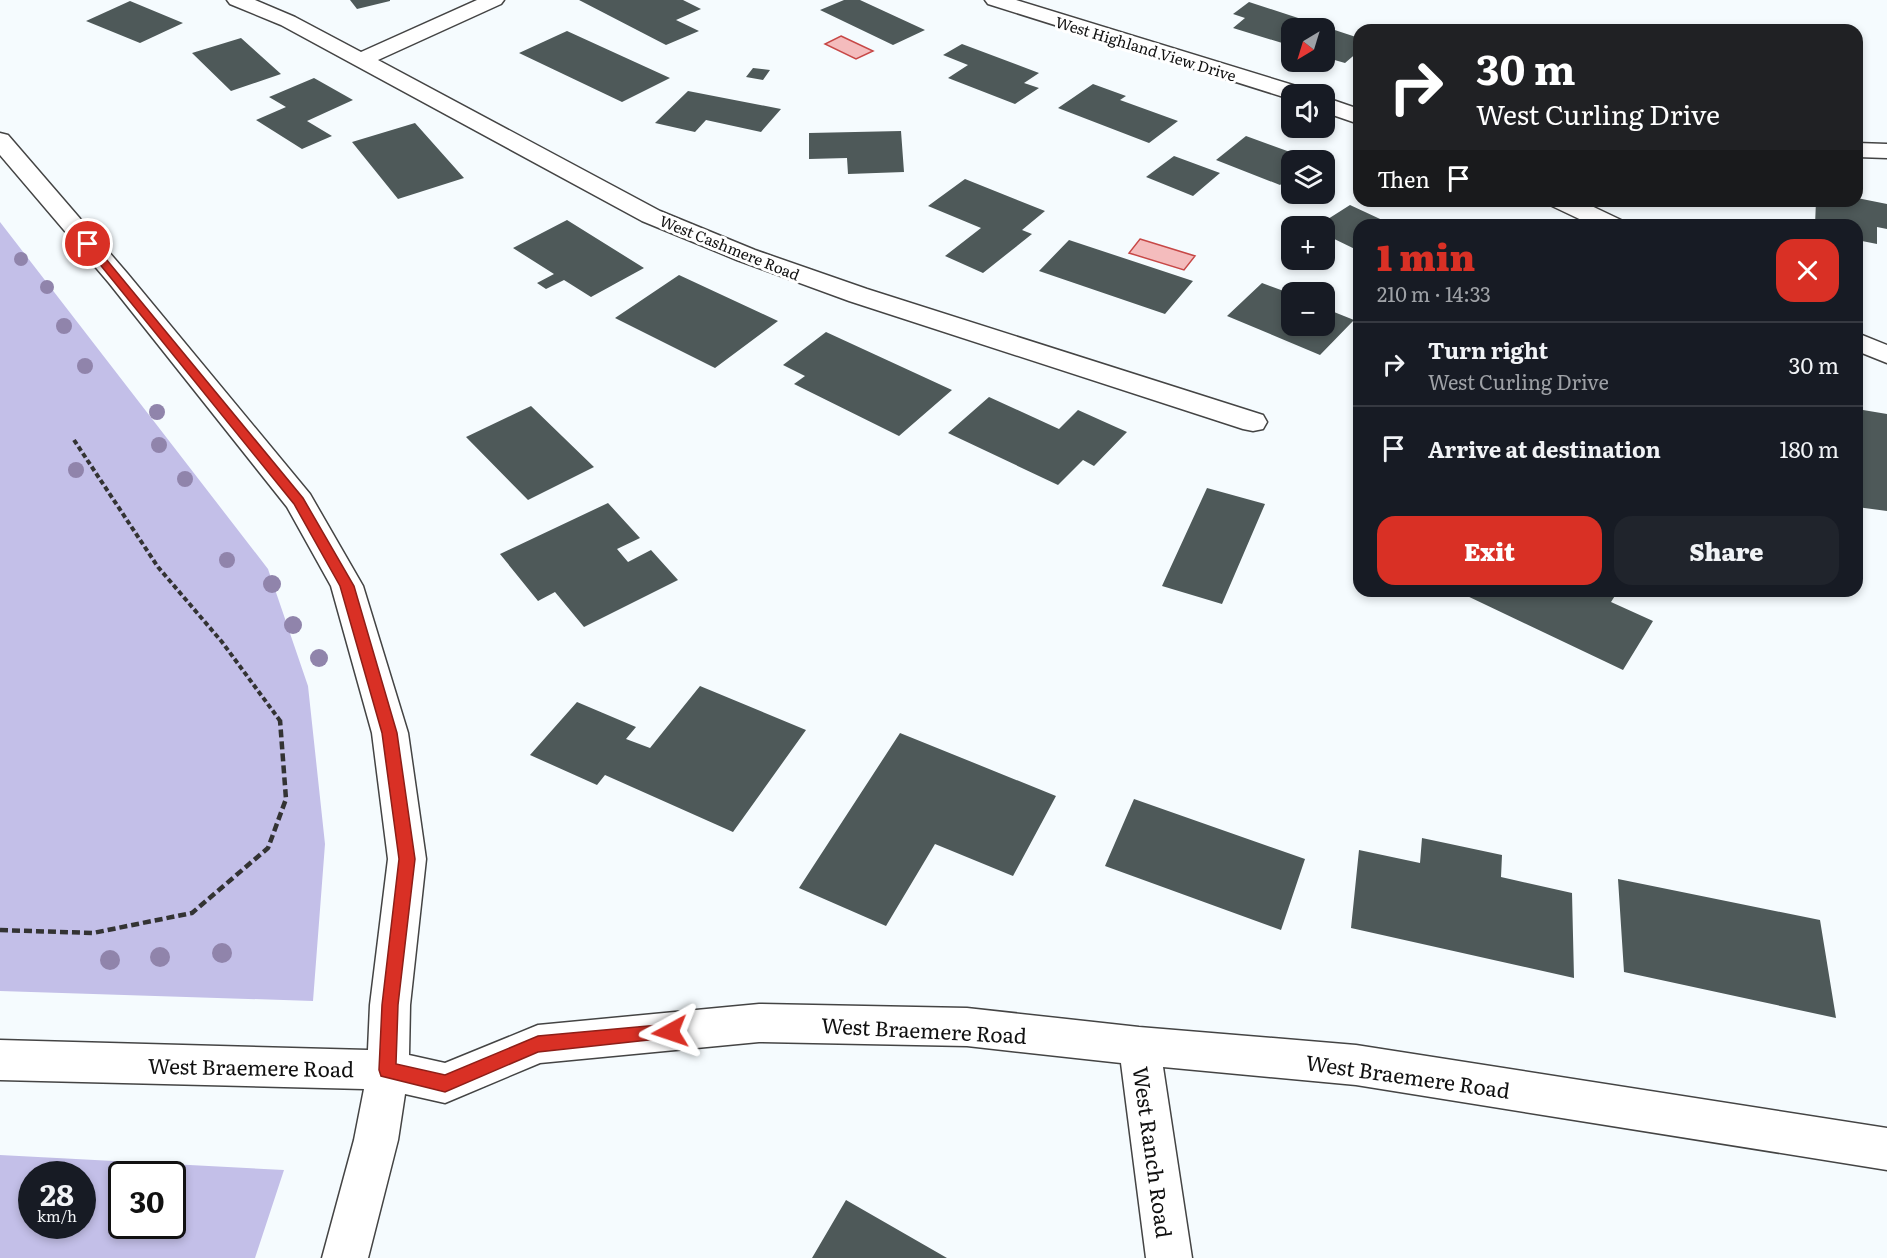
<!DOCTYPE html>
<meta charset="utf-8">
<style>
:root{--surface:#171b24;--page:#20242c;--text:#f1f3f6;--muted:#9ea1a6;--line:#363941;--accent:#d93025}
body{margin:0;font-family:Literata,serif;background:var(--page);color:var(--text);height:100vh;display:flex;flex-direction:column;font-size:22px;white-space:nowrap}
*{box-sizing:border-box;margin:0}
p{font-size:20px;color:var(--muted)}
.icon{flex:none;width:33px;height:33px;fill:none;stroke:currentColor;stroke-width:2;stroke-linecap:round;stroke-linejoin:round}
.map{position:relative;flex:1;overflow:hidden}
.drawer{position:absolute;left:1353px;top:219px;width:510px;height:378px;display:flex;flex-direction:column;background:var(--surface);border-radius:18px;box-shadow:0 3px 9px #0003}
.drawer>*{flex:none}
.top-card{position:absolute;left:1353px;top:24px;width:510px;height:183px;border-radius:18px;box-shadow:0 3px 9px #0003;background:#202124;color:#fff;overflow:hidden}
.needle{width:39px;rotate:218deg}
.buttons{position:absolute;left:1281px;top:18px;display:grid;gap:12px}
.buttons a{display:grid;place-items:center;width:54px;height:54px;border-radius:12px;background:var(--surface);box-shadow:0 3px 9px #0003;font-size:30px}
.speed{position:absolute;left:18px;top:1161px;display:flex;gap:12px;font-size:30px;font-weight:700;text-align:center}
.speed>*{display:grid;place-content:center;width:78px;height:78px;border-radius:50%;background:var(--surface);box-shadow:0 3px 9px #0003;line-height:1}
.speed small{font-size:15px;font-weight:400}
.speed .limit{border:3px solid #111;border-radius:9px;background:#fff;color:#111}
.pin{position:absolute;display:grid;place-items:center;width:51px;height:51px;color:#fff;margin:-26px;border:3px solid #fff;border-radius:50%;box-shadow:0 2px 6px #0007}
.me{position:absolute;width:66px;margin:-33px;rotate:265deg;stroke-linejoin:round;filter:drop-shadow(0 0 4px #0008)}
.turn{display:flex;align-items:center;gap:21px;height:126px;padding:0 24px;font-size:27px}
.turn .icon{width:78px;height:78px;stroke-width:2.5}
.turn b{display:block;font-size:42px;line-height:51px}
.then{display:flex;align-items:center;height:57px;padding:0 24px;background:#0003;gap:12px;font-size:22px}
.round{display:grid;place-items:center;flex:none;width:63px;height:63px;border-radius:18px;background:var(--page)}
.headline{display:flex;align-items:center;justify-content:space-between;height:102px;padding:0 24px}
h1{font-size:36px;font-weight:800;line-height:45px;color:var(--accent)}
.cta{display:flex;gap:12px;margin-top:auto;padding:12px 24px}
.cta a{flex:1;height:69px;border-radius:18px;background:var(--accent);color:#fff;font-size:24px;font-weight:800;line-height:69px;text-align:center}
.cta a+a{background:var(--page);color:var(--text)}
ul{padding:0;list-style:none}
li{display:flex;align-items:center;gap:18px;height:84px;padding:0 24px;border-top:2px solid var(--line)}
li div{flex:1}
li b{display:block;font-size:22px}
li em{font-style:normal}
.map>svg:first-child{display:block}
</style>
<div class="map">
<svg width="1887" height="1258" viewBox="0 0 1887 1258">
<rect width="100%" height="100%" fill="#f5fbfe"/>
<path fill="#c3bfe8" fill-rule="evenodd" d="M0,222l268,347 40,117 17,158 -12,157 -313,-10z
M0,1155l284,15 -29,88h-255zM32,1174h50v52h-50zM122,1174h50v52h-50z"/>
<path fill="#f4bcbd" stroke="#c74847" stroke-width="1.5" d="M841,36l32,15 -17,8 -31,-15z
M1140,239l55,17 -11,14 -55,-17z"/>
<path fill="#4e5959" d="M350,0h40v1l-33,8z
M579,0h104l18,9 -25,11 23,11 -33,14z
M844,0h16l65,30 -32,15 -73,-35z
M130,1l53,22 -43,20 -54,-22z
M1249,2l110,36v13l-14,12 -21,-6v-29h-32v18l-59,-18 12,-10 -12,-4z
M567,31l103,47 -48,24 -103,-49z
M241,38l40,36 -50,17 -39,-38z
M962,44l77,29 -15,10 15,5 -24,16 -67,-26 20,-13 -25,-10z
M753,68l17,2 -7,10 -17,-3z
M314,78l39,22 -46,21 25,15 -30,13 -46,-29 30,-13 -17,-10z
M1093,84l33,12 -6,4 58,21 -29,22 -91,-35z
M688,91l93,18 -20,23 -55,-12 -11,12 -40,-9z
M415,123l49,55 -66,21 -46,-57z
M901,131l3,41 -56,2 -1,-16 -38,1v-26z
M1246,136l66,24h-20v15l-12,10 -64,-25z
M1174,156l46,17 -27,23 -47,-19z
M965,179l80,32 -23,19 10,4 -49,39 -38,-17 36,-28 -53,-22z
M1857,198l30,6v25l-10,-2v17l-20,-4v-15h-42l1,-24h41z
M1350,205l43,20h-34v26l-35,-17v-8h-7z
M567,220l77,48 -53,29 -27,-17 -18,9 -9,-6 17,-9 -41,-26z
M1069,240l124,41 -28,33 -126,-43z
M679,275l99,46 -63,47 -100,-50z
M1262,283l30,11v32h32v-18l30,12 -34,35 -93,-39z
M826,332l126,58 -53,46 -105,-52 11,-8 -22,-11z
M989,397l70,32 19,-19 49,22 -33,34 -11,-6 -25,25 -110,-52z
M531,406l63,61 -66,33 -62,-63z
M1857,409l30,5v97l-30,-4z
M1207,488l58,16 -43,100 -60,-18z
M608,503l32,35 -23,11 11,13 23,-12 27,30 -94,47 -29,-35 -17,9 -38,-47z
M1465,591h153l-7,11 42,19 -30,49 -160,-76z
M700,686l106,44 -73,102 -128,-57 -8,10 -67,-30 47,-53 59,25 -10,12 24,9z
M900,733l156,63 -43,80 -78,-32 -49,82 -87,-38z
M1134,799l171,60 -24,71 -176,-64z
M1422,838l80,17 -1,22 71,16 2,85 -223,-50 8,-78 61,13z
M1618,879l202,41 16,98 -212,-46z
M846,1200l101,58h-135z"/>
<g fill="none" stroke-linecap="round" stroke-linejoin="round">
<g stroke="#444" stroke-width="3">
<path id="street" d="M227,0h28l40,17 66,35 116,-52h27l-3,4 -123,56 282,151 95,39 112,39 396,126 4,7 -4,7 -10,2 -10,-2 -394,-128 -112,-41 -95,-39 -361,-196 -51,-21z
M985,0h31l290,89 3,5h-17l-2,5 -302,-95z
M1324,97l35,12v15l-35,-12z
M0,133l8,2 119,138 183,221 53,92 45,147 18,126 -16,146 -1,50 36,8 93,-38 221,-21 208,4 172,19 217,18 531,83v42l-531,-85 -193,-18 29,191h-46l-25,-195 -154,-17 -208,-4 -219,21 -95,40 -40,-9 -7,46 -30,118h-46l32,-118 10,-51 -364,-9v-40l368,10 2,-45 18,-146 -16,-126 -41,-147 -44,-79 -178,-224 -109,-128z
M1857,143l30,1v14l-30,-1z
M1549,201h32l40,19 3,5h-32l-40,-19z
M1857,333l30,12v18l-30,-12z"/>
</g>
<path stroke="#333" stroke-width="4" stroke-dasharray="5 3" stroke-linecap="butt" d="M74,440l84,127 64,75 59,80"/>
<path stroke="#333" stroke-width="4.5" stroke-dasharray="8 4" stroke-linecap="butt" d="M0,930l93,3 99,-20 76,-65 18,-49 -6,-79"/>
<use href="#street" fill="#fff" fill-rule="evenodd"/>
</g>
<g fill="#9084ab">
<circle cx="21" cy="259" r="7"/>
<circle cx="47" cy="287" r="7"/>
<circle cx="64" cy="326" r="8"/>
<circle cx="85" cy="366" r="8"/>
<circle cx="157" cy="412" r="8"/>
<circle cx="159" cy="445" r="8"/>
<circle cx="76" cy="470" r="8"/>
<circle cx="185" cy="479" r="8"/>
<circle cx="227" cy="560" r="8"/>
<circle cx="272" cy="584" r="9"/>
<circle cx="293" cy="625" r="9"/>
<circle cx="319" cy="658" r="9"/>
<circle cx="222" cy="953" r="10"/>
<circle cx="160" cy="957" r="10"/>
<circle cx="110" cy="960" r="10"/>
</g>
<path fill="#d93025" stroke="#8d1f18" stroke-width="1.5" d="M88,241l4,1 211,256 51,88 43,147 18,126 -17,146 -2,59 49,11 93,-39 132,-12 6,2 3,6 -3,5 -138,15 -93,40 -64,-16 -2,-6 3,-65 17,-146 -17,-126 -42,-147 -46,-82 -209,-258v-4z"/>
<g text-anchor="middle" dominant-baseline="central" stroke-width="6" stroke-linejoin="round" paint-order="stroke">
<g font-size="15" fill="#111" stroke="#fff">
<text transform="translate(1146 48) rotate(17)">West Highland View Drive</text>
<text transform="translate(730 247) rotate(22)">West Cashmere Road</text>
</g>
<g font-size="21" fill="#111" stroke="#fff">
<text transform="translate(924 1029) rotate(3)">West Braemere Road</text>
<text transform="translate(251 1066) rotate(1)">West Braemere Road</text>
<text transform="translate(1408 1075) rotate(8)">West Braemere Road</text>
<text transform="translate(1154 1152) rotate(82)">West Ranch Road</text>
</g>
</g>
</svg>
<div class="buttons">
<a><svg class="needle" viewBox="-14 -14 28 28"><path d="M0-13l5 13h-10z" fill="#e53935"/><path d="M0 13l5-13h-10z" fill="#9ea1a6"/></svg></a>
<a><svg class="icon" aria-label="sound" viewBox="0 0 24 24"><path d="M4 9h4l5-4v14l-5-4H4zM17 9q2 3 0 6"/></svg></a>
<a><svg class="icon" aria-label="layers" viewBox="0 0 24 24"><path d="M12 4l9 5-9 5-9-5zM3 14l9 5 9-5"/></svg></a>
<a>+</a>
<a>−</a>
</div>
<div class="speed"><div>28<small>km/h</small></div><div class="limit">30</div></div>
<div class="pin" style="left:88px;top:244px;background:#d93025"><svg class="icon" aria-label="arrive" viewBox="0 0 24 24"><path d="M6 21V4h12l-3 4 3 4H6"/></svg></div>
<svg class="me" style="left:670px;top:1032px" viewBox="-20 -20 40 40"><path d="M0-17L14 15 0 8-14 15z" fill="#d93025" stroke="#fff" stroke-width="4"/></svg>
<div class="top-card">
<div class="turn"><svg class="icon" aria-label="right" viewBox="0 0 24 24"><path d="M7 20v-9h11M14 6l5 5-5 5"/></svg><div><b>30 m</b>West Curling Drive</div></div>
<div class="then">Then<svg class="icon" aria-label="arrive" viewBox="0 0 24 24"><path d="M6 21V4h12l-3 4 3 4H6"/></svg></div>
</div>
<section class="drawer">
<div class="headline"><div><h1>1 min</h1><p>210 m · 14:33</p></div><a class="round" style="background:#d93025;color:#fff"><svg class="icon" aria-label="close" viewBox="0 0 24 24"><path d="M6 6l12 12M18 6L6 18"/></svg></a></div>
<ul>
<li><svg class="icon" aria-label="right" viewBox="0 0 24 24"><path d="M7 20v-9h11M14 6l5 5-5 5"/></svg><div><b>Turn right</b><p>West Curling Drive</p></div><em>30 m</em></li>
<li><svg class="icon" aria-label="arrive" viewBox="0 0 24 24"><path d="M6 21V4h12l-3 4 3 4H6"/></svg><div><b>Arrive at destination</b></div><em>180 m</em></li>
</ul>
<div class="cta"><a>Exit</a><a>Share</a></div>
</section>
</div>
